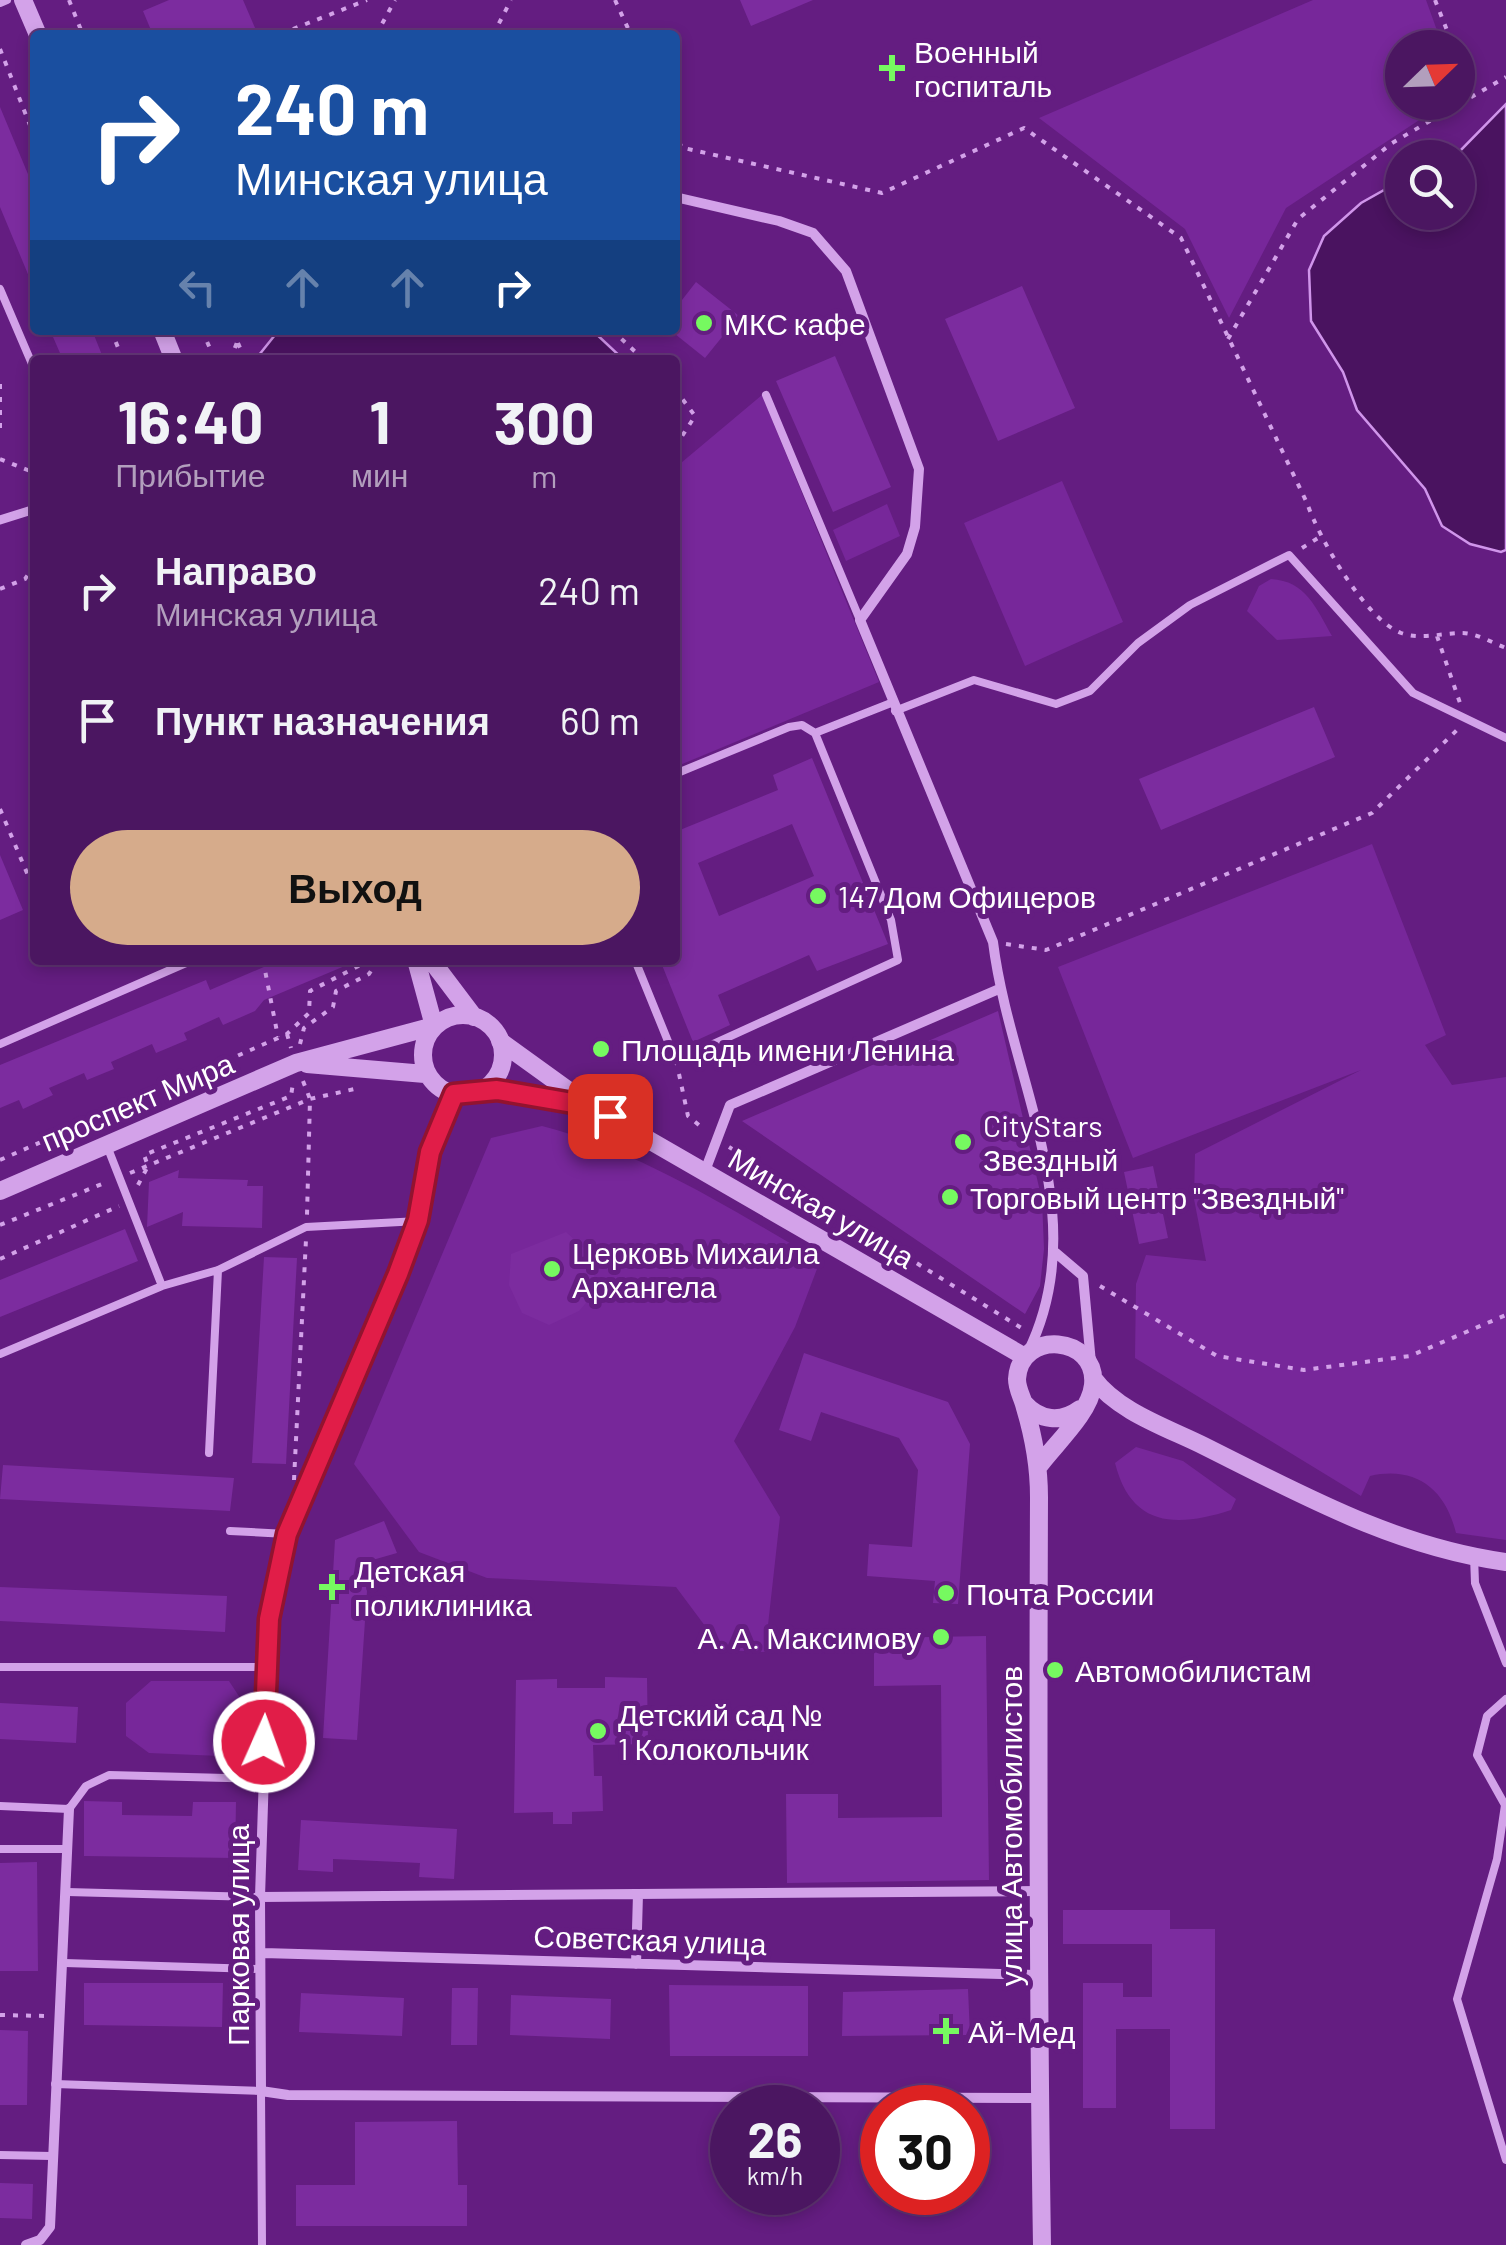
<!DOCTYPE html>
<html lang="ru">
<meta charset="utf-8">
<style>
:root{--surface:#4b1661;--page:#521f67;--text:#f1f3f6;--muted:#b29fbd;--line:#623576;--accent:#d6ab8b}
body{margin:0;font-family:Barlow,sans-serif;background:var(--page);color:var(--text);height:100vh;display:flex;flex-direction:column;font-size:38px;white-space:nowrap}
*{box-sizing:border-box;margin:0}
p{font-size:32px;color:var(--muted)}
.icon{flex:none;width:55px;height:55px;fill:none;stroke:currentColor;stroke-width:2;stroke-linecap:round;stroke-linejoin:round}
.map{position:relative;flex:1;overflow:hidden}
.drawer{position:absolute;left:30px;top:355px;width:650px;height:610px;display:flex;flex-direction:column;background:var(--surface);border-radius:10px;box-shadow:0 5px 15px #0003,0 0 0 2px var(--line)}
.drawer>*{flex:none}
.banner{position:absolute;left:30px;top:30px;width:650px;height:305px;border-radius:10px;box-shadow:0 5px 15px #0003,0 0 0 2px var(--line);background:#1a4fa0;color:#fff;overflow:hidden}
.needle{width:65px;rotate:67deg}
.fabs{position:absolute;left:1385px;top:30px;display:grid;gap:20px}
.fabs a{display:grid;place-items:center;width:90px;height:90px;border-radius:50%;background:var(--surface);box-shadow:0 5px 15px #0003,0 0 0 2px var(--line);font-size:50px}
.speed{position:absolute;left:710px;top:2085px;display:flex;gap:20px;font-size:50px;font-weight:700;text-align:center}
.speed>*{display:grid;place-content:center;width:130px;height:130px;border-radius:50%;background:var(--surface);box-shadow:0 5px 15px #0003,0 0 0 2px var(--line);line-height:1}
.speed small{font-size:25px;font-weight:400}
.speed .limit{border:15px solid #d22;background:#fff;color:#111}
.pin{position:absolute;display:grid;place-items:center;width:85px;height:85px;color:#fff;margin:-42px;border-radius:20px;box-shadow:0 5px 15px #0006}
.me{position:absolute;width:110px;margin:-55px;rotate:2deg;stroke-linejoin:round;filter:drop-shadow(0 0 8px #0008)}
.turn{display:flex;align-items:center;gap:35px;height:210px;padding:0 40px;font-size:45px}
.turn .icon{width:130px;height:130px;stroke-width:2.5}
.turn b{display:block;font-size:70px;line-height:85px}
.lanes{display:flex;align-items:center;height:95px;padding:0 40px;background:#0003;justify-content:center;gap:50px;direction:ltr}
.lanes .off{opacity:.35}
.eta{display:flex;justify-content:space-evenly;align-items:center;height:170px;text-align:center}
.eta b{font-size:60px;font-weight:700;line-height:70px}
.primary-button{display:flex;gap:20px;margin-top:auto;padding:20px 40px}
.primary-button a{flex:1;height:115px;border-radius:60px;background:var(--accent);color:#111;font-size:40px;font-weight:700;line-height:115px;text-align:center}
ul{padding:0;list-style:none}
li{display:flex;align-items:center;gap:30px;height:130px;padding:0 40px}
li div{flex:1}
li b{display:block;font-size:38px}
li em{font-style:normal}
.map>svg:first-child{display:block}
</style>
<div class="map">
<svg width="1506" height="2245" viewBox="0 0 1506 2245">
<rect width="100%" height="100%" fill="#641d81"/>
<path fill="#77279a" d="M1313,0h113l17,47 -41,1v54l43,1 -159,105 -57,110 -44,-89 -146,-111z
M762,395l117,287 -204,85v-299z
M1062,481l61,141 -98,44 -61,-143z
M887,504l13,32 -54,25 -13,-31z
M1271,579c35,2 45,29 61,57l-55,4 -30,-29 12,-25z
M1372,844l74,191 -21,10 27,40 54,-8v463l-50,-7c-11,-45 -41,-67 -86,-57l-9,20 -226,-138 1,-74 10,-29 60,6 -12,-62 1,-45 166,-84 -228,88 -75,-191z
M542,1126c100,26 189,83 278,135l-25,66 -61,114 46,76 -15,135 -42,-2 -47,-63 -189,-9 -68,-26 -65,-88 137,-326z
M1136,1447l47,14 53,38 -5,11c-55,18 -100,17 -116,-47z
M151,1681h78l17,26 1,30 -27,19 -71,-3 -23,-17v-33z"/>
<path fill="#4a1360" stroke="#d095eb" stroke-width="2.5" d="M1506,104v446l-5,2 -31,-8 -28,-18 -17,-37 -68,-79 -14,-38 -32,-51 -2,-51 15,-34 37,-33 41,-23v32h56l-4,-55z
M279,330h313l32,30h-369z"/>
<path fill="#7c2c9f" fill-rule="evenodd" d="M169,0h74l15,35h-105l-10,-24z
M740,0h73l-62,26z
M0,107l35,84v100l-35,-84z
M696,282l43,34 -34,42 -30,-24v-25z
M1022,286l53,122 -77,33 -53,-122z
M50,330h42l12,30h-41z
M835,356l56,131 -58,25 -57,-131z
M1314,707l21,50 -174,73 -22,-51z
M812,758l76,186 -71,27 -8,-16 -91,40 12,30 -37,17 -33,-82h15v-128l103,-42 -5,-15zM792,824l22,52 -95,40 -21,-53z
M0,855l23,55 -23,10z
M280,960h79l-95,40 -9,11 -32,14 -4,-8 -35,16 3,7 -31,13 -4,-9 -41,18 3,7 -27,11 -3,-7 -35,15 4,7 -30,14 -4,-9 -19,8v-43l206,-85 4,10z
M998,1011l44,189 2,49 -4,37 -15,28 -283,-193z
M1153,1166l15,72 -29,6 -15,-72z
M179,1170l-1,8 70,2 -1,6h16l-1,42 -80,-2 1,-14 -36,15 2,-45z
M125,1229l13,32 -138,56v-37z
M566,1232l24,22 7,36 -18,21 -30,14 -27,-12 -13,-28 2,-31z
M264,1257l33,1 -11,206 -34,-1z
M804,1353l144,49 22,42 -12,160 -25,-1 2,-22 -68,-5 2,-32 43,3 6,-77 -19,-32 -78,-26 -10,29 -32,-11z
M3,1465l231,13 -4,33 -230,-12z
M384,1521l13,32 -28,8 -12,179 -34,-2 12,-198z
M0,1587l227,9 -2,36 -225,-11z
M986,1636l3,244 -202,3 -1,-89h52v24l104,-1 -1,-132 -67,1v-48z
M605,1677l42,1 1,66 -55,1 1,31h8l1,35 -31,1v12h-19v-12l-39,1 2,-133 41,-1v9h48z
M0,1703l78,4 -2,36 -76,-4z
M84,1801l38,1v13l70,1 1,-14h43l-1,56 -151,-2z
M301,1820l156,9 -3,50 -35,-2 1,-14 -87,-4v13l-35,-2z
M37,1862l1,109h-38v-108z
M1063,1910h107v19h45v200h-45v-100h-54v79h-33v-125h40v14h29v-53h-89z
M84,1983h139l-1,44 -138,-2z
M669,1985l139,1v70h-138z
M452,1988h26l-1,57h-26z
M968,1989l2,46 -128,1 1,-44z
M301,1993l103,5 -2,38 -103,-4z
M511,1995l100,4 -1,40 -100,-4z
M0,2030l28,1 -1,74h-27z
M457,2121l1,64h9v41h-171v-41h59v-63z
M0,2183l33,1 -1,35 -32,-1z"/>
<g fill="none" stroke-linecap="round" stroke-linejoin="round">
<path stroke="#d3a2e9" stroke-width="4" stroke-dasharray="5 8" stroke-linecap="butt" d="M69,0l14,35
M615,0l16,35
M1435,0l19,48
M293,29l74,-29
M376,35l19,-35
M493,35l18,-35
M0,49l35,89
M1458,57l14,39
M675,132l6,14
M675,146l207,47 142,-65 157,110 126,265c12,35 58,116 94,130 19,7 42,0 61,0 14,0 31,10 44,15
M111,330l12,30
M202,330l13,30
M612,330l32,30
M1228,339l70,-120 94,-76 114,-66
M238,343l7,17
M230,360l12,-30
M0,384v45
M675,389l20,27 -20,31
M0,459l35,14
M1302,548l16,-10
M0,589l25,-10 10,-14
M1437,636l23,67
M0,809l35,83
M1006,944l40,6 326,-137 87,-85
M263,960l15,77
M287,1034l4,14
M300,1044l4,-16 29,-21 3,-16 33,-17 9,-14
M679,1074l9,42 17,14
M303,1081l7,18 -3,116
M729,1147l294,182
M0,1160l287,-126 22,-21 1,-22 60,-31
M130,1173l180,-74 49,-11
M138,1185l10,-19 -4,-11 147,-59 2,-13
M0,1225l107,-43
M0,1259l119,-53
M1100,1286l117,70 87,14 106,-14 96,-41
M294,1480l12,-241
M0,2015l45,1"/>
<path stroke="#d3a2e9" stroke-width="8" d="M0,3l7,-3
M0,289l35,82
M766,395l94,225
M895,711l79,-31 82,24 34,-13 48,-48 52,-38 99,-50 124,138 93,45
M675,774l114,-47 13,-2 13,8
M635,960l41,101 222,-101 -7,-40 -76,-187 76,-30
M0,1044l193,-84
M107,1146l55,140
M0,1354l162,-68 56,-16 88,-43 113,-6
M209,1453l9,-183
M230,1531l57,3
M1474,1556l1,27 31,80
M0,1667h266
M1506,1699l-19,17 -10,39 28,50 -8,54 -40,140 49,161
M0,1806l69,3 17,-23 23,-11 154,4
M0,1849h68
M67,1892l193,5
M65,1963l195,6
M55,2084l206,7 1,154
M0,2155l52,1"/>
<path stroke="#d3a2e9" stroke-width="9" d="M0,520l35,-11"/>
<path stroke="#d3a2e9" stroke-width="10" d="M675,197l104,24 34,12 33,38 73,198 -4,58 -8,27 -47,66 133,322c17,137 102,274 35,410
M454,1094l-24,58 -11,69 -20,53 -112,260 -18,85 -9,278 1,194 27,4 751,3
M705,1171l25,-66 269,-116
M1056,1253l27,23 8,87
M260,1897l777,-6
M263,1953l773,22
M636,1964l2,-70
M26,2245l14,-5 10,-13 19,-418"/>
<path stroke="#d3a2e9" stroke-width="18" d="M23,0l15,35
M162,330l12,30
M416,960l18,66
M431,960l43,57
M423 1055a40 40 0 1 1 80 0a40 40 0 1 1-80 0Z
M500,1041l90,65 435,251
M307,1064l118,10
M483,1090l103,15
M0,1191l296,-128 138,-37
M1093,1378c25,34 75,50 111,68 98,49 192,101 302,116
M1024,1403c16,18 37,20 56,6
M1039,1466c16,-22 51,-53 54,-81 5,-50 -73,-56 -76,-6 0,11 6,19 8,29 9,30 14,58 14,89 -1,249 -1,499 3,748"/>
</g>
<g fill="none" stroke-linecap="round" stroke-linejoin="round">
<g stroke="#92132f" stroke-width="25">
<path id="route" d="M264,1742l5,-123 18,-85 111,-260 20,-54 12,-68 24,-58 43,-4 93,16 20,10"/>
</g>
<use href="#route" stroke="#e11d48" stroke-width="18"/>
</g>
<g fill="#76f960" stroke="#641d81" stroke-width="4">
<path d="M887 53h10v10h10v10h-10v10h-10v-10h-10v-10h10z"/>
<circle cx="704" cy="323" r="10"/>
<circle cx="818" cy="896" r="10"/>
<circle cx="601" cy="1049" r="10"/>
<circle cx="963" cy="1142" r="10"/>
<circle cx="950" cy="1197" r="10"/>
<circle cx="552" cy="1269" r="10"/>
<path d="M327 1572h10v10h10v10h-10v10h-10v-10h-10v-10h10z"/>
<circle cx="946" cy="1593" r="10"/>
<circle cx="941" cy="1637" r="10"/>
<circle cx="1055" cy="1670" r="10"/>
<circle cx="598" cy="1731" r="10"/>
<path d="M941 2016h10v10h10v10h-10v10h-10v-10h-10v-10h10z"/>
</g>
<g text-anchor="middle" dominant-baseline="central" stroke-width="10" stroke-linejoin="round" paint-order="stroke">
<g font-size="30" fill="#fff" stroke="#641d81" text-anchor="start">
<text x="914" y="51">Военный<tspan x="914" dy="34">госпиталь</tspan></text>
<text x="724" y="323">МКС кафе</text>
<text x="838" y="896">147 Дом Офицеров</text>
<text x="621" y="1049">Площадь имени Ленина</text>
<text x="983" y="1125">CityStars<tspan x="983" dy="34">Звездный</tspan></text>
<text x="970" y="1197">Торговый центр "Звездный"</text>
<text x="572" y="1252">Церковь Михаила<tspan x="572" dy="34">Архангела</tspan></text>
<text x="354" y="1570">Детская<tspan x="354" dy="34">поликлиника</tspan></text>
<text x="966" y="1593">Почта России</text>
<text x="921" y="1637" text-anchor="end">А. А. Максимову</text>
<text x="1075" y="1670">Автомобилистам</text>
<text x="618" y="1714">Детский сад №<tspan x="618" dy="34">1 Колокольчик</tspan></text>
<text x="968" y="2031">Ай-Мед</text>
</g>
<g font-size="30" fill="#fff" stroke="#641d81">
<text transform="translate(137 1101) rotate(-23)">проспект Мира</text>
<text transform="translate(822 1207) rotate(30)">Минская улица</text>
<text transform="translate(1010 1826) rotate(-90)">улица Автомобилистов</text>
<text transform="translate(237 1935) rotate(-90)">Парковая улица</text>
<text transform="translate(650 1939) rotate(2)">Советская улица</text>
</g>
</g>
</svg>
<div class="fabs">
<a><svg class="needle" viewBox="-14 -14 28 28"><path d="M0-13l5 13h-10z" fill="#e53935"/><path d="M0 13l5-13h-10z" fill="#b29fbd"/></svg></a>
<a><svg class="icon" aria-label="search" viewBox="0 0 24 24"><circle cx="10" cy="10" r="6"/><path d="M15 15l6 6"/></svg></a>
</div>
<div class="speed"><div>26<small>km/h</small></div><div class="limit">30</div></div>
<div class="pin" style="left:610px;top:1116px;background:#d93025"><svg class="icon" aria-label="arrive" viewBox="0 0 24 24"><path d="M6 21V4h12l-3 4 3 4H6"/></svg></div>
<svg class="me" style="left:264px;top:1742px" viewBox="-20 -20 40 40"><circle r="17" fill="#e11d48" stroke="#fff" stroke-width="3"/><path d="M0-11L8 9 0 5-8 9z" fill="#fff"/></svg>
<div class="banner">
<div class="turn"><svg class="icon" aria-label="right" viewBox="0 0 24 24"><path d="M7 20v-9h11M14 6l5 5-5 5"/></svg><div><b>240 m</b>Минская улица</div></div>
<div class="lanes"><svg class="icon off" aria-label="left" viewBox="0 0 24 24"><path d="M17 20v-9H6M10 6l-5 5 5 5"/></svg><svg class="icon off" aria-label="ahead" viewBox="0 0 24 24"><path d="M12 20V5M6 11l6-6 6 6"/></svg><svg class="icon off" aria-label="ahead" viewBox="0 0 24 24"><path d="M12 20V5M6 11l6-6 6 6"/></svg><svg class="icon" aria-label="right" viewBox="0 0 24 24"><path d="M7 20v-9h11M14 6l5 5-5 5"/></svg></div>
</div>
<section class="drawer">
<div class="eta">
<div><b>16:40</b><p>Прибытие</p></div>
<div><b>1</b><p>мин</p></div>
<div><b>300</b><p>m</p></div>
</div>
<ul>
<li><svg class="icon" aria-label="right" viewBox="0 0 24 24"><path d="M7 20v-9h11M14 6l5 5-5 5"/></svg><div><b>Направо</b><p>Минская улица</p></div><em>240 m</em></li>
<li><svg class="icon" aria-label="arrive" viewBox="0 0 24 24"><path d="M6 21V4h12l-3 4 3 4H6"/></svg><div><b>Пункт назначения</b></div><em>60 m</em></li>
</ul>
<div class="primary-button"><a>Выход</a></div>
</section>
</div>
